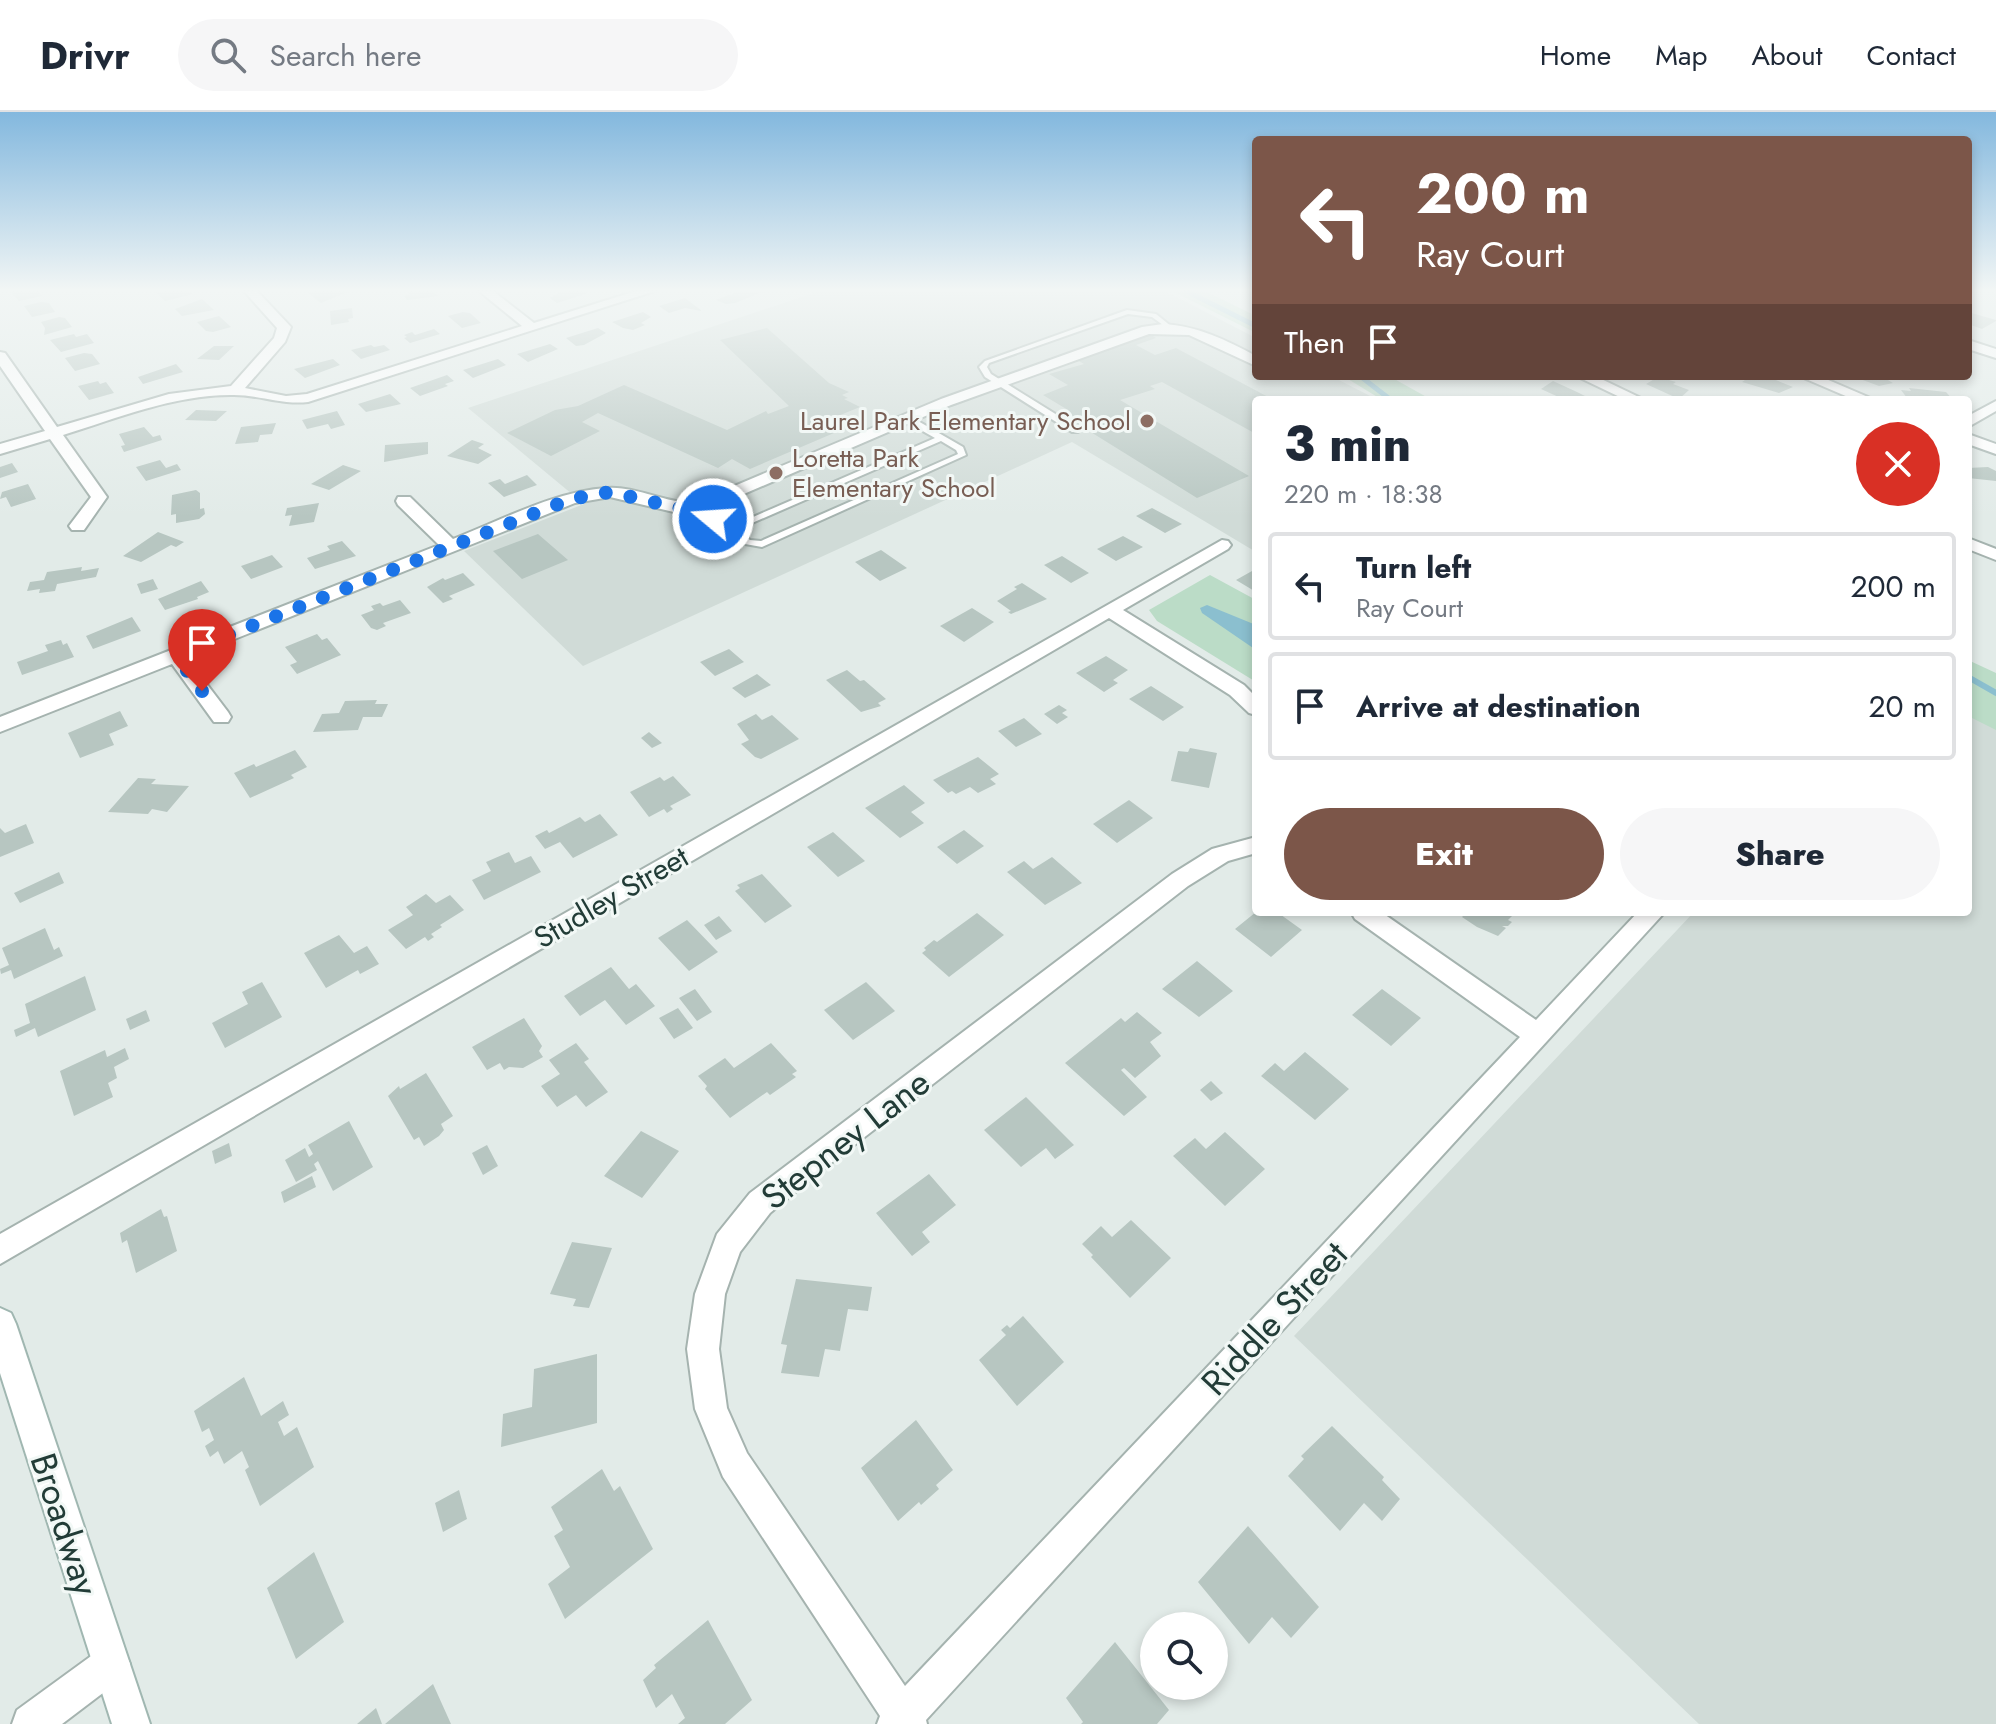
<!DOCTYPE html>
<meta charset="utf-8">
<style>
:root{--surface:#fff;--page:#f6f6f7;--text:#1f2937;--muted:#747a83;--line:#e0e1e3;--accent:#7c5649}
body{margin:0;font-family:Jost,sans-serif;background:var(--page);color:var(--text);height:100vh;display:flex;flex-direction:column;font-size:30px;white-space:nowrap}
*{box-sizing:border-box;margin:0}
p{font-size:26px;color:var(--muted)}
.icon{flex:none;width:44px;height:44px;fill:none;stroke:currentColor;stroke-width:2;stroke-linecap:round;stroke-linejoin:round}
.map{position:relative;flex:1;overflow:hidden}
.side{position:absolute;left:1252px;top:284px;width:720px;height:520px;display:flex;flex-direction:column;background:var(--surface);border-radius:8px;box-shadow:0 4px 12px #0003}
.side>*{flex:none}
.guide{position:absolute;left:1252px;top:24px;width:720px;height:244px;border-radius:8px;box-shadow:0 4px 12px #0003;background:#7c5649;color:#fff;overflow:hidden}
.fabs{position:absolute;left:1140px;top:1500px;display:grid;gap:16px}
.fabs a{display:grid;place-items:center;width:88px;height:88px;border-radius:50%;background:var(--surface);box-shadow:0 4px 12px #0003;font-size:40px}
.pin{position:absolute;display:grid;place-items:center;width:68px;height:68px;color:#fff;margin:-82px -34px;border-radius:50% 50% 50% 0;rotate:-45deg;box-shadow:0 0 8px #0007}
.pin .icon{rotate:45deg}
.me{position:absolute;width:88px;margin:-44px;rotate:288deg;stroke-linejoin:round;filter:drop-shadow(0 0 6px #0008)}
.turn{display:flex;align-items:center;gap:28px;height:168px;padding:0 32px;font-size:36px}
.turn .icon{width:104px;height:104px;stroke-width:2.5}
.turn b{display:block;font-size:56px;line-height:68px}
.then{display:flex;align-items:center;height:76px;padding:0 32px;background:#0003;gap:16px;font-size:30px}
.round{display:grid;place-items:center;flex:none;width:84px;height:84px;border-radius:42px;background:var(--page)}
.head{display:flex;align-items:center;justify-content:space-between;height:136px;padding:0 32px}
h1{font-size:48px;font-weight:800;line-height:60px}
.action{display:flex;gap:16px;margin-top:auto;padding:16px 32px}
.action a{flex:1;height:92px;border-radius:48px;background:var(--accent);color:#fff;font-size:32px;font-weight:800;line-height:92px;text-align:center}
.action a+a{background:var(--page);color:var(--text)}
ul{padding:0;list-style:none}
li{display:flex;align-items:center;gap:24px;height:108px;margin:0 16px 12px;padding:0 16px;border:4px solid var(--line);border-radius:8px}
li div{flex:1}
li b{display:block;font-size:30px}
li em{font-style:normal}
header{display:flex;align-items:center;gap:48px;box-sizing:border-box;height:112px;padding:0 40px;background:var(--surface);border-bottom:2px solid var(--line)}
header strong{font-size:38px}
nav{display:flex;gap:44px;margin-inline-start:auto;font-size:28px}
.search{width:560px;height:72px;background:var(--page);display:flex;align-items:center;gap:20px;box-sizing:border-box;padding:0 28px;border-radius:44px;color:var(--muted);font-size:30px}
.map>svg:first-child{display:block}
</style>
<header>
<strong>Drivr</strong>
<div class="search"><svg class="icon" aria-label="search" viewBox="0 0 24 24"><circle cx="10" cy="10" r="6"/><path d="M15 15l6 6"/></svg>Search here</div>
<nav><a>Home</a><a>Map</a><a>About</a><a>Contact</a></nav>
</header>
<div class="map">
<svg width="1996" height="1612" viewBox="0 0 1996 1612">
<rect width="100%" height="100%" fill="#e2ebe8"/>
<path fill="#d0dbd7" d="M820,179h345l91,47v38h75l47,24h-122v152l-184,-110 -489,224 -119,-115 120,-47 -116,-96z
M1968,598l28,13v1001h-297l-405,-388 400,-424h274z"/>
<path fill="#bbdcc7" d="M1172,179h33l51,25v17z
M1343,264h46l43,24h-56l3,-2z
M1210,463l46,25v82l-99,-61 -8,-11z
M1968,548l28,13v57l-28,-14z"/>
<path fill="#8bbfcf" d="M1207,493l49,20v25l-54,-37 -2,-5z"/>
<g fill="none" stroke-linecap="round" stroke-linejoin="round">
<path stroke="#8bbfcf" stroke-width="5" d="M1186,179l70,35
M1360,264l31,24"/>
<path stroke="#8bbfcf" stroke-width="6" d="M1968,565l28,16"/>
</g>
<path fill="#b7c6c1" d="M10,179h28l4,5 -23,5z
M165,179h24l4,3 -28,7 -9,-8z
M314,179h32l1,1 -26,11 -13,-10z
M407,179h25l6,5 -31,4 -3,-4 6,-1z
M562,179h22l4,2 -31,10 -7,-5z
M740,179l22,1 -27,11 -9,1 -10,-4z
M685,186l17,13 -17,-3 -16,5 -10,-7z
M202,187l12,11 -32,6 -7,-7z
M41,190l8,1 6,9 -23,5 -8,-11z
M352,196l1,10 -5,1 1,3 -18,3 -1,-14z
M463,200l7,1 11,10 -19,5 -14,-12z
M643,200l8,5 -10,6 4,2 -12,5 -10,-2 -11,-6z
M1968,200l28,8v1l-14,8 -14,-5z
M219,204l12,11 -18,5 -7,-1 -9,-9z
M59,205l6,1 7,9 -28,8 1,-7 -4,-6z
M598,216l8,5 -22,12 -8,1 -10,-8z
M767,216l62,55 20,9 -7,3 6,3 -4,1 16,8 -27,11 15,9 -98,42 -18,-10 -14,9 -120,-55 -16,9 18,9 -49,25 -44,-23 48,-23 23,-4 46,-21 103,45 39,-19 2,3 21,-8 -69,-66z
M434,217l6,5 -30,9 -6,-5 3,-1 -3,-2 8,-3 3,3z
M74,222l2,3 11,-3 7,9 -33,9 -11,-12z
M1150,222l6,4 -20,7 19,10 21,-7 98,52h-18v34l-94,-52 -12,4 5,3 -35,11 129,76 -52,22 -124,-77 4,-2 -13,-8 4,-1 -25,-15 25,-10 -19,-11 35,-10 -7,-4z
M550,232l8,5 -30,13 -11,-8z
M371,233l3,2 10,-2 6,5 -29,9 -10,-9z
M214,234h20l-15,14 -22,-1z
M84,241l8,1 8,10 -25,7 -10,-13z
M333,247l7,6 -35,13 -11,-9z
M498,247l8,6 -33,13 -10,-8z
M176,252l7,8 -40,12 -5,-7z
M447,263l7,6 -9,3 3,2 -28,10 -10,-8z
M1751,264h15l27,11 -14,6 -37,-11z
M1852,264h29l12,7 -14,3z
M1658,265l18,5 -3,2 16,6 -10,9 -33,-15z
M98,269l2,3 6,-2 8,11 -25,7 -11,-14z
M1553,269l24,11 12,6 -26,1 -22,-10z
M1909,276l37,4 7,8 -46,-2 -6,-8 10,1z
M390,282l11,10 -35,8 -8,-8z
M196,298l31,1 -11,10 -31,-1z
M337,299l8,14 -14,4 -3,-5 -21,5 -5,-9z
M276,311l-4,11 -12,1 -2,7 -23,2 6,-17z
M144,315l9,10 7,-2 2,5 -38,12 -3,-6 4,-1 -6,-11z
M472,328l12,4 -6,4 14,7 -14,9 -31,-8z
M428,330v12l-44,8 1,-17z
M160,348l6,8 11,-4 4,6 -35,11 -10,-14z
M12,351l6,9 -18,6v-11z
M343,353l18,6 -32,19 -18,-6z
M1988,355l8,4v10l-28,-3v-10z
M527,363l10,10 -33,12 -16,-14 12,-4 5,5z
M28,372l8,15 -25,8 -5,-10 -6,2 2,-7z
M196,378l4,3v16l4,-1 1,6 -6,5 -23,4v-9l-5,1 1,-20z
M319,391l-5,19 -25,4 3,-11 -7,1 2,-8z
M1152,396l30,16 -17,9 -29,-17z
M158,420l26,10 -8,5 -5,-2 -30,17 -18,-6z
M538,422l30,26 -46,19 -29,-28z
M1123,424l20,11 -27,14 -19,-12z
M342,429l14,15 -41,13 -8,-11 23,-8 -3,-4z
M881,438l26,18 -27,13 -25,-19z
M272,443l11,12 -32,12 -10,-13z
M1062,444l27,17 -18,10 -27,-18z
M82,455l-1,4 18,-3 -3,9 -39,7 -2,7 -16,2 1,-4 -13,2 3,-9 14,-2 3,-8z
M1252,459l4,2v19l-20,-12z
M463,461l12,12 -26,11 4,3 -10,4 -16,-16 16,-9 2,2z
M153,467l5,10 -17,5 -4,-10z
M201,469l8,11 -12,5 1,2 -33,11 -7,-11z
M1022,471l25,16 -36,15 -3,-2 3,-1 -14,-10 20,-12 -3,-2z
M400,488l11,13 -28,10 3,3 -9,4 -6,-2 -10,-13 13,-5 -3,-4 9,-3 3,3z
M972,496l22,14 -30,20 -24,-16z
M132,505l9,14 -48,18 -7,-13z
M317,522l5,6 5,-2 14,17 -44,19 -7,-9 7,-3 -12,-15z
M61,528l2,5 4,-2 7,14 -52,18 -5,-13 31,-11 -3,-6z
M729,537l15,13 -29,14 -15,-14z
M1106,544l22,14 -15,10 5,3 -14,9 -28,-19z
M847,558l13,11 4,-1 22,19 -8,4 3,3 -20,6 -35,-32z
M757,562l14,11 -26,13 -13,-10z
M1151,574l33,21 -21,14 -34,-22z
M377,588l-2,4h13l-6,13h-19l-5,13 -45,2 9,-18 17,-1 6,-12z
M1059,593l8,5 -5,3 6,4 -11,7 -13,-10z
M120,599l8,15 -19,8 5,11 -34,13 -12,-25z
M756,602l6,6 10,-5 27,24 -38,20 -6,-2 -14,-13 8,-4 -12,-16z
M1024,606l18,16 -26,13 -18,-16z
M649,620l13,11 -10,5 -11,-10z
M1190,636l27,5 -8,35 -38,-7 7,-30 10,1z
M295,638l12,17 -16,8 3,3 -44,20 -16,-25 20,-9 2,3z
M978,645l21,17 -9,5 6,5 -18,9 -8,-6 -14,7 -4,-3 -4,2 -15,-13z
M673,664l18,19 -21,11 3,3 -6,4 -3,-4 -15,8 -19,-25 30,-15 4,4z
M138,666l18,1 -5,5 38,2 -22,26 -15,-3 -4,5 -40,-2z
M904,673l21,18 -14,9 13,11 -24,15 -35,-30z
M1129,688l24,18 -36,25 -24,-19z
M600,702l18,21 -45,23 -13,-16 -15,7 -10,-13 12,-6 2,3 31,-16 5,5z
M26,712l8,19 -34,14v-29l5,5z
M964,718l20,16 -27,18 -20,-17z
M833,720l32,29 -27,16 -31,-30z
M509,740l6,11 16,-7 10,16 -57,28 -12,-20 19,-9 -5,-9z
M1052,745l30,26 -37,22 -38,-33 17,-11 9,8z
M59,760l5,11 -44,20 -6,-10z
M762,762l30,32 -27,17 -30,-32 5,-3 -3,-3z
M426,782l10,9 14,-8 14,15 -24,15 2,2 -11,7 3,3 -6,4 -3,-4 -19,12 -18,-19 25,-15 -7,-8z
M1256,800h21l25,18 -31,27 -36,-28z
M1460,800h56l-8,8 4,2 -4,4h-6l4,2 -8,8 -21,-9 -15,-10 2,-2z
M977,801l27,22 -55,42 -27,-24 4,-3 -2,-2 10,-8 3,2z
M719,804l13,15 -16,9 -12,-15z
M687,808l31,32 -29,19 -31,-33z
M45,816l9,22 5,-3 4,9 -49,23 -3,-9 -10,4 -1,-5 9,-4 -7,-17z
M339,823l15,18 13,-7 12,18 -19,10 -2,-4 -32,18 -22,-35z
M1197,849l36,30 -34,26 -37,-28z
M611,855l18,22 7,-5 19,22 -29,19 -21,-25 -25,16 -16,-20z
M85,864l11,34 -58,27 -3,-9 -19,9 -2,-7 16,-7 -5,-19z
M262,870l20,35 -57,31 -13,-25 36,-19 -6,-12z
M866,870l29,29 -42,29 -29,-30z
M695,877l17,23 -15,9 -18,-23z
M1382,877l39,29 -30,28 -39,-31z
M678,896l15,20 -19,11 -15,-21z
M146,898l4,11 -20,9 -4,-11z
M1137,900l25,21 -12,9 11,14 -26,22 -11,-10 -3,2 26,27 -23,19 -59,-53 56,-45 4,4z
M524,906l18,28 -3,5 4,6 -20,11 -14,-1 -5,3 -4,-7 -13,7 -15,-23z
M576,931l13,16 -5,3 24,30 -22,15 -10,-12 -19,12 -16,-21 19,-12 -11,-14z
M771,931l26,28 -5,3 4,3 -26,18 -3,-3 -37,26 -25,-29 2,-3 -9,-10 27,-18 9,10z
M125,936l4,11 -15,8 3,11 -9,5 5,14 -39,19 -14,-45 45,-21 2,7z
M1305,940l44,37 -34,31 -54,-44 14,-13 9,8z
M426,961l27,43 -12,8 3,6 -5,6 -15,10 -5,-9 -5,3 -26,-44 11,-10 1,3z
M1211,969l12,12 -12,8 -11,-11z
M1026,985l48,48 -19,14 -9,-11 -25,19 -37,-37z
M349,1009l24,46 -40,24 -15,-30 -4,3 3,6 -21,12 -11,-22 20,-12 4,9 4,-3 -5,-9z
M641,1019l38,20 -37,47 -38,-22z
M1225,1020l40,37 -40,37 -52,-50 22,-18 11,11z
M229,1031l3,13 -17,8 -3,-13z
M487,1033l11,21 -15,9 -11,-22z
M929,1062l27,31 -34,27 8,10 -18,14 -36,-43z
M312,1064l4,11 -32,16 -3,-11z
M161,1097l3,8 3,-1 10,35 -41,22 -9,-33 -5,3 -2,-10z
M1131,1108l40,38 -41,40 -39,-41 2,-2 -11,-11 19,-18 11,11z
M572,1130l40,6 -23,60 -16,-2 3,-7 -26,-5z
M796,1167l76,8 -4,24 -20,-2 -8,42 -15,-2 -6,28 -38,-4 6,-28 -6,-1z
M1023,1204l41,46 -47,44 -38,-46 27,-25 -5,-5 6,-5 3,3z
M597,1242v69l-96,24 2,-33 29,-7 2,-38z
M244,1265l17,39 22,-15 6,14 -11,7 6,14 13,-9 17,40 -54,39 -15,-36 4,-3 -7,-16 -18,13 -6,-13 -8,6 -5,-11 9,-6 -5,-12 -7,4 -8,-21z
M916,1308l37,50 -17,15 3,4 -18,16 -2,-3 -21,19 -37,-53z
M1332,1314l52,51 -2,3 18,19 -18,22 -18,-18 -24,28 -52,-55 16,-17 -3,-3z
M602,1357l12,22 6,-5 33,63 -88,70 -17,-35 22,-17 -16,-31 9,-6 -12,-23z
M459,1378l8,29 -24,13 -8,-29z
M1248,1414l71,81 -28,31 -19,-21 -23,27 -51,-62z
M314,1440l30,70 -48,37 -29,-71z
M708,1508l44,80 -27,24h-47l7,-6 -13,-24 -16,14 -13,-28 13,-12 -2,-3z
M1115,1530l54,68 -12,14h-76l2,-2 -17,-24z
M433,1572l18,40h-66z
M376,1596l6,16h-25z"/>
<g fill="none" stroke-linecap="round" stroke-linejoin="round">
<g stroke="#a5b3af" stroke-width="4">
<path id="lane" d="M1127,198l29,4 16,13 -5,1 -15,-11 -24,-3 -139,49 -2,4 4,7 87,54v4h-6l-87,-55 -6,-10 6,-6z
M905,305h6l52,30 3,8 -204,92 -17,-3 -53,-36 7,-2 31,21 205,-89 -30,-17zM941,329l15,9 2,4 -197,87 -11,-1 -14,-10z"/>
</g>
<g stroke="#a5b3af" stroke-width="4">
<path id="street" d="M244,179h13l34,36 -6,15 -40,46 41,8 21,-2 215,-68 -43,-35h14l41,32 102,-32h19l-347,111c-26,3 -49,-7 -74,-7 -58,-1 -116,23 -171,40l44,62 -23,33h-12l-3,-4 22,-29 -41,-58 -50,15v-10l45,-13 -45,-65v-14l5,1 52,74 112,-33 62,-8 43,-48 3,-10z
M1163,212c35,2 63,16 93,32v10l-67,-31 -40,-1 -198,71 -249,107 -24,1 -68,-16 -35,6 -388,155 41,54 3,5 -3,5h-14l-42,-58 -172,68v-15l439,-172 -41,-40 -2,-4 2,-4h12l43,42c49,-19 102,-48 154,-51 29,-2 58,15 87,15l247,-104 201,-72z
M1968,228l28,9v9l-28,-9z
M1576,264h19l50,24h-19z
M1799,264h20l56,24h-20z
M1996,289v10l-28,16v-11z
M1968,322l28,10v10l-28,-10z
M1968,426l28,11v11l-28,-11z
M1222,428l6,1 3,4 -3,4 -105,61 121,75 12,12v18l-7,-2 -19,-18 -121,-77 -1109,646v-30z
M1256,725v16l-28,8 -40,25 -371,288 -47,39 -30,39 -15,42 -6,55 8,59 20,45 158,233 615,-649 -165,-118 -4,-7h30l155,108 102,-108h27l-739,808 1,4h-50l3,-8 -157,-239 -28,-68 -8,-60 8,-55 22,-60 33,-41 422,-319 40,-25z
M111,1533l13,6 6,13 -6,13 -62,47h-50l5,-14 81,-59z"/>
</g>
<g stroke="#a0b7b1" stroke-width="4">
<path id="secondary" d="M0,1196l11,5 5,11 134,400h-38l-112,-351z"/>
</g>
<use href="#lane" fill="#fff" fill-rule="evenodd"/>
<use href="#street" fill="#fff" fill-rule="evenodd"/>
<use href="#secondary" fill="#fff" fill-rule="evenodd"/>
</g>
<linearGradient id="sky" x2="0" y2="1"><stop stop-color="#83b8de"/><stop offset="0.44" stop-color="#f2f6f5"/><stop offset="1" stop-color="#f2f6f5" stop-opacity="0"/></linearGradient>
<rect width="1996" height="405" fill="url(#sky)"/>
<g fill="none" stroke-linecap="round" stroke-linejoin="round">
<path stroke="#1a73e8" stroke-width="14" stroke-dasharray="0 25.2" d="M202,579l-26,-35 395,-157 39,-7 68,16h18l17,11"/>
</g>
<g fill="#8d6e63" stroke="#f2f8f6" stroke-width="3">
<circle cx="1147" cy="309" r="8"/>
<circle cx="776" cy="361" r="8"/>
</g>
<g text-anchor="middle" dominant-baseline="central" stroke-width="6" stroke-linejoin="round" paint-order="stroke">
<g font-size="26" fill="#785e54" stroke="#f2f8f6" text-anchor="end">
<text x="1131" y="309">Laurel Park Elementary School</text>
<text x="792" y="346" text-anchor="start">Loretta Park<tspan x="792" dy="30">Elementary School</tspan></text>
</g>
<g font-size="30" fill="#223c37" stroke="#f2f8f6">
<text transform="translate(611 785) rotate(-30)">Studley Street</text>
</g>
<g font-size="36" fill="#223c37" stroke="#f2f8f6">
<text transform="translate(845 1027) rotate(-38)">Stepney Lane</text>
<text transform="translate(1274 1206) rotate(-47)">Riddle Street</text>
<text transform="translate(65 1412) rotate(72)">Broadway</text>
</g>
</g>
</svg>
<div class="fabs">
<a><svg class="icon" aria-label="search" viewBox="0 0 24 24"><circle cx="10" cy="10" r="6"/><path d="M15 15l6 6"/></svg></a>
</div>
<div class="pin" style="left:202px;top:579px;background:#d93025"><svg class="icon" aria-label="arrive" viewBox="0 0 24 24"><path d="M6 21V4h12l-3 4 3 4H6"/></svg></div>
<svg class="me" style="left:713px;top:407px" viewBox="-20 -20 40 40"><circle r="17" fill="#1a73e8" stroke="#fff" stroke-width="3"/><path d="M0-11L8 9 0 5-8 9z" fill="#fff"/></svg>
<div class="guide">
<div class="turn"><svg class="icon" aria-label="left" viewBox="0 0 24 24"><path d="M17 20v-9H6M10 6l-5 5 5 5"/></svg><div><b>200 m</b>Ray Court</div></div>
<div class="then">Then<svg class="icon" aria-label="arrive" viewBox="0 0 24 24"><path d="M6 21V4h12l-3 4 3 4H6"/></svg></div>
</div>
<section class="side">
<div class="head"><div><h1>3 min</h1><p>220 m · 18:38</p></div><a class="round" style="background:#d93025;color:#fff"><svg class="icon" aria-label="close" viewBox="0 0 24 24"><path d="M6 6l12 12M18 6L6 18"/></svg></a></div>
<ul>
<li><svg class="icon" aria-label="left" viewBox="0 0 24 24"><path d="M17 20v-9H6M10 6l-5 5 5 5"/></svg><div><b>Turn left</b><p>Ray Court</p></div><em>200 m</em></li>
<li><svg class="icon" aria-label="arrive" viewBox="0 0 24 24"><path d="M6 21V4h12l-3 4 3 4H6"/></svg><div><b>Arrive at destination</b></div><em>20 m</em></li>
</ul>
<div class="action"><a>Exit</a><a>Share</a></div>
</section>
</div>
